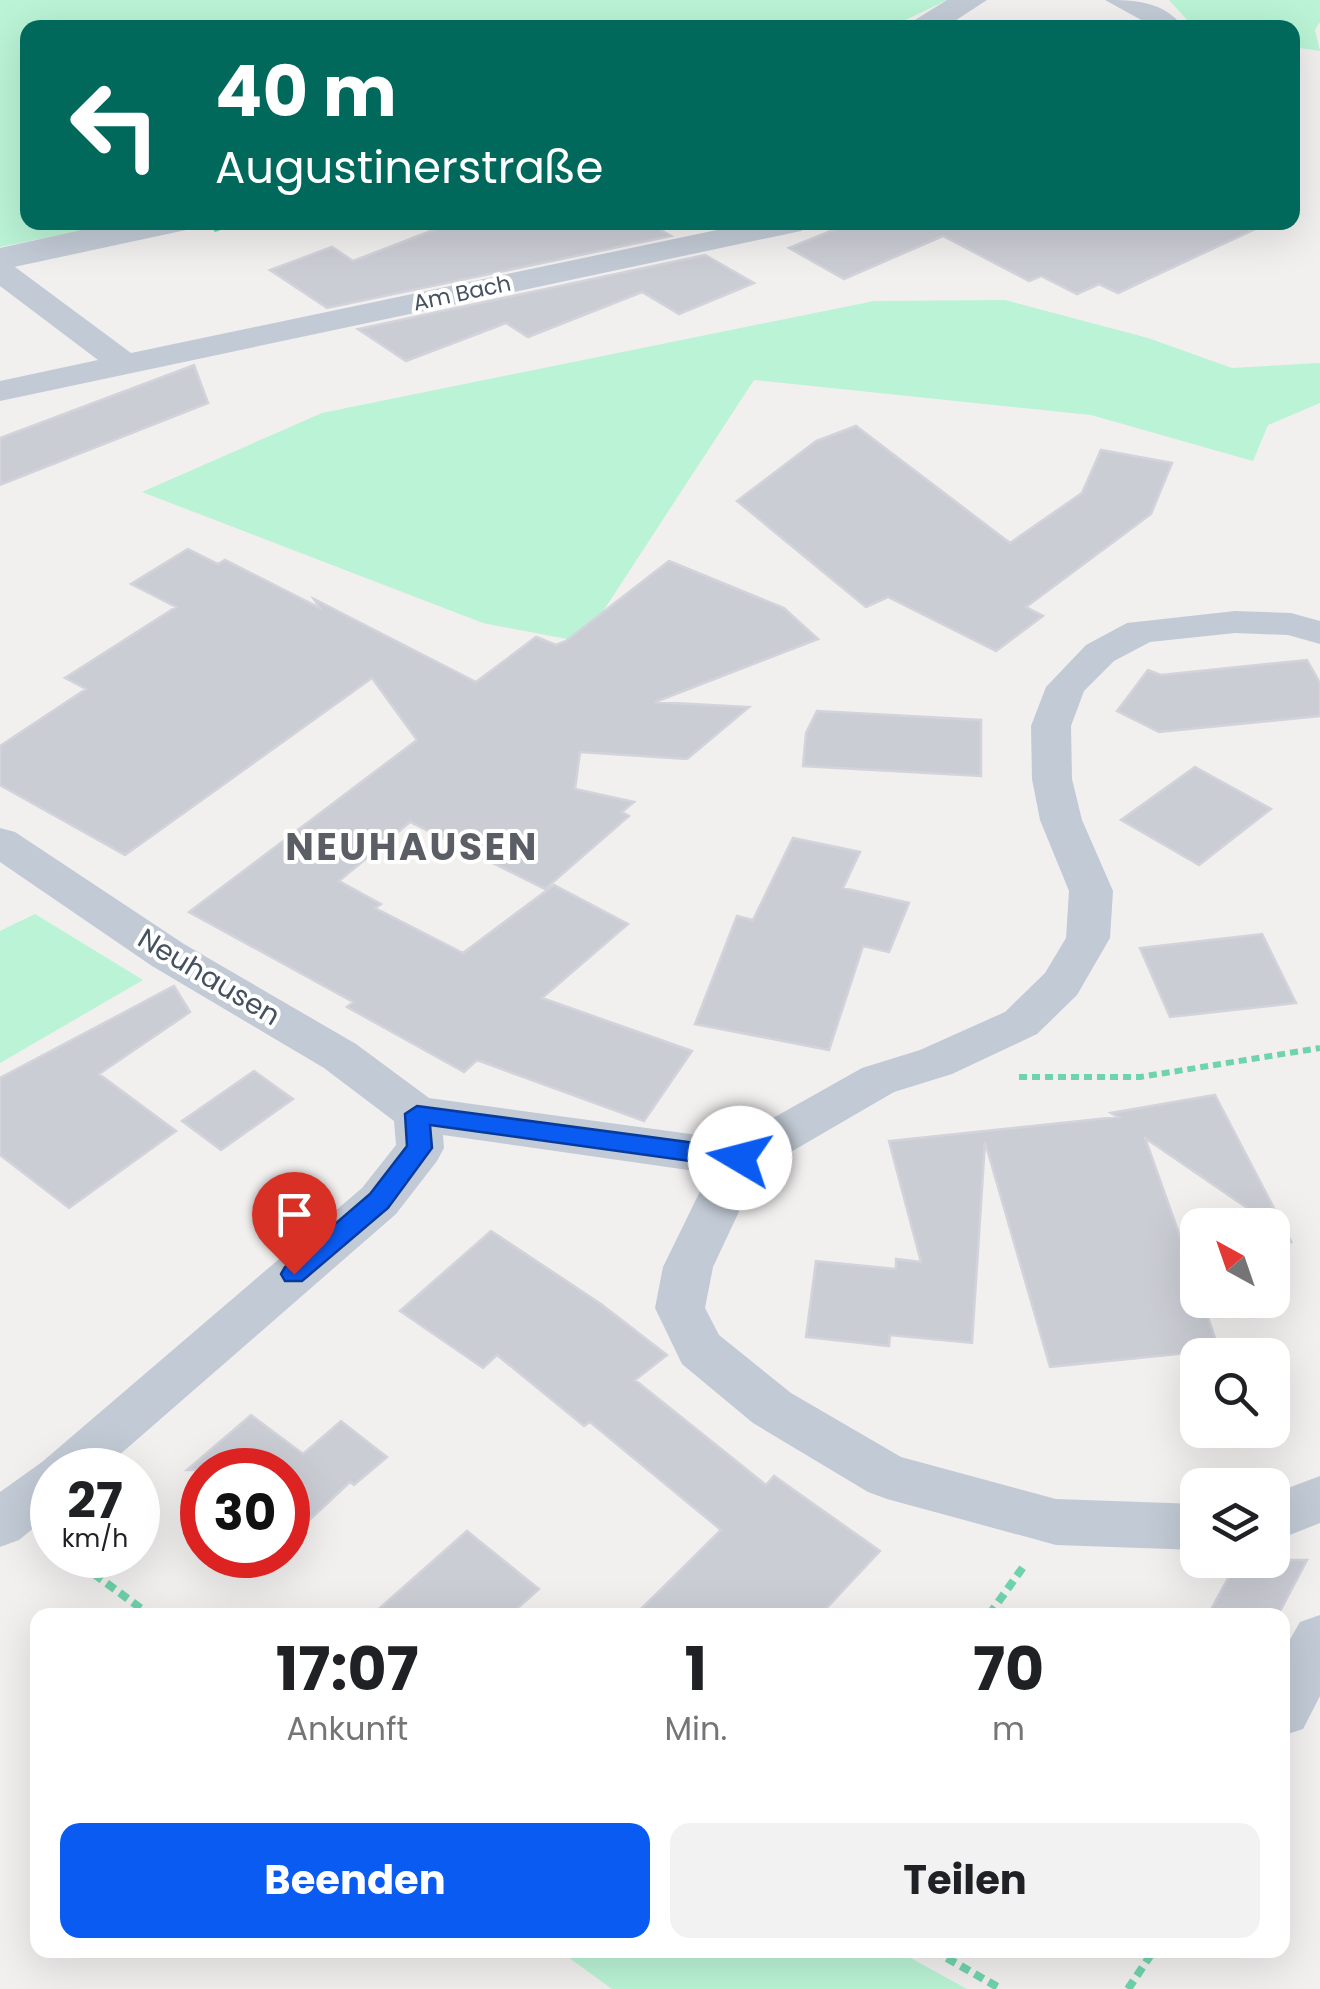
<!DOCTYPE html>
<html lang="de">
<meta charset="utf-8">
<style>
:root{--surface:#fff;--page:#f2f2f2;--text:#202124;--muted:#757577;--accent:#095bf2}
body{margin:0;font-family:Poppins,sans-serif;background:var(--page);color:var(--text);height:100vh;display:flex;flex-direction:column;font-size:38px;white-space:nowrap}
*{box-sizing:border-box;margin:0}
p{font-size:32px;color:var(--muted)}
.icon{flex:none;width:55px;height:55px;fill:none;stroke:currentColor;stroke-width:2;stroke-linecap:round;stroke-linejoin:round}
.map{position:relative;flex:1;overflow:hidden}
.drawer{position:absolute;left:30px;top:1608px;width:1260px;height:350px;display:flex;flex-direction:column;background:var(--surface);border-radius:20px;box-shadow:0 10px 40px #0002}
.drawer>*{flex:none}
.banner{position:absolute;left:20px;top:20px;width:1280px;height:210px;border-radius:20px;box-shadow:0 10px 40px #0002;background:#00695c;color:#fff;overflow:hidden}
.needle{width:65px;rotate:320deg}
.fabs{position:absolute;left:1180px;top:1208px;display:grid;gap:20px}
.fabs a{display:grid;place-items:center;width:110px;height:110px;border-radius:20px;background:var(--surface);box-shadow:0 10px 40px #0002;font-size:50px}
.speed{position:absolute;left:30px;top:1448px;display:flex;gap:20px;font-size:50px;font-weight:700;text-align:center}
.speed>*{display:grid;place-content:center;width:130px;height:130px;border-radius:50%;background:var(--surface);box-shadow:0 10px 40px #0002;line-height:1}
.speed small{font-size:25px;font-weight:400}
.speed .limit{border:15px solid #d22;background:#fff;color:#111}
.pin{position:absolute;display:grid;place-items:center;width:85px;height:85px;color:#fff;margin:-102px -42px;border-radius:50% 50% 50% 0;rotate:-45deg;box-shadow:0 0 10px #0007}
.pin .icon{rotate:45deg}
.me{position:absolute;width:110px;margin:-55px;rotate:278deg;stroke-linejoin:round;filter:drop-shadow(0 0 8px #0008)}
.turn{display:flex;align-items:center;gap:35px;height:210px;padding:0 30px;font-size:45px}
.turn .icon{width:130px;height:130px;stroke-width:2.5}
.turn b{display:block;font-size:70px;line-height:85px}
.eta{display:flex;justify-content:space-evenly;align-items:center;height:170px;text-align:center}
.eta b{font-size:60px;font-weight:700;line-height:70px}
.cta{display:flex;gap:20px;margin-top:auto;padding:20px 30px}
.cta a{flex:1;height:115px;border-radius:20px;background:var(--accent);color:#fff;font-size:40px;font-weight:700;line-height:115px;text-align:center}
.cta a+a{background:var(--page);color:var(--text)}
.map>svg:first-child{display:block}
</style>
<div class="map">
<svg width="1320" height="1989" viewBox="0 0 1320 1989">
<rect width="100%" height="100%" fill="#f2efef"/>
<path fill="#baf3d5" d="M0,0h947l-58,28h-861v194l91,1 -119,24z
M1169,0h151v22l-5,8 5,21 -27,-4 -1,-19 -101,-4z
M1005,300l143,38 84,30 88,-5v40l-52,22 -15,36 -162,-46 -337,-35 -171,262 -100,-19 -341,-131 180,-79 552,-112z
M35,914l108,66 -143,83v-132z
M558,1950h338l71,39h-355z"/>
<path fill="#cbcdd5" stroke="#d3d4db" stroke-width="2.5" d="M454,222h193l24,14 -344,72 -57,-38 62,-23 21,14z
M853,222h417l-152,71 -19,-9 -22,10 -36,-18 -12,5 -86,-45 -99,43 -55,-31z
M705,255l49,28 -75,31 -37,-22 -114,45 -22,-14 -100,38 -48,-32z
M194,365l14,38 -208,82v-47z
M856,426l154,117 72,-50 19,-43 71,13 -21,51 -125,93 17,9 -47,35 -108,-54 -22,10 -129,-106 79,-60z
M188,549l30,15 7,-4 95,48 -6,-9 162,83 60,-45 20,8 10,-4 103,-80 115,47 34,31 -163,63 94,5 -62,52 -107,-7 -5,37 59,13 -12,10 7,4 -84,73 -135,-67 -71,59 42,23 -6,4 88,45 91,-68 74,39 -86,74 150,53 -48,70 -167,-61 -13,12 -117,-65 6,-5 -164,-90 228,-172 -45,-62 -247,177 -125,-70v-39l86,-57 -21,-11 111,-71 -45,-23z
M1307,660l13,23v33l-161,16 -42,-21 31,-41 13,5z
M817,711l164,9v56l-178,-10 3,-33z
M1195,767l76,42 -72,56 -78,-45z
M793,838l67,14 -17,36 66,15 -20,49 -26,-6 -34,104 -134,-26 42,-108 16,4z
M1262,934l34,69 -126,14 -30,-69z
M174,986l16,26 -91,62 77,57 -107,77 -69,-53v-77z
M254,1071l39,28 -72,51 -39,-29z
M1215,1095l77,148 -20,-18 -127,-87 53,149v13h4l17,50 -169,17 -65,-225 -13,201 -82,-8 -1,11 -83,-9 10,-76 80,8v-10l25,3 -32,-121 229,-24 -7,-4z
M491,1231l110,73 66,51 -32,25 131,105 8,-9 106,75 -60,64h-185l86,-85 -131,-108 -6,4 -87,-71 -14,13 -83,-57z
M251,1415l52,39 38,-33 46,36 -33,28 -4,-3 -62,58v-70h-101z
M467,1531l72,58 -29,26h-138z
M1238,1560h69l-29,55h-70z"/>
<g fill="none" stroke-linecap="round" stroke-linejoin="round">
<path stroke="#6fd4ab" stroke-width="4" stroke-dasharray="5 4" stroke-linecap="butt" d="M214,230l33,-8"/>
<path stroke="#6fd4ab" stroke-width="6" stroke-dasharray="8 5" stroke-linecap="butt" d="M1019,1077h121l180,-29"/>
<path stroke="#6fd4ab" stroke-width="8" stroke-dasharray="10 6" stroke-linecap="butt" d="M68,1555l82,60
M989,1615l37,-52
M933,1950l68,39
M1128,1989l26,-39"/>
<path fill="#c2cad5" fill-rule="evenodd" d="M1105,0c31,0 59,1 79,28h-28z
M755,222h61l-15,9 -801,170v-20l98,-21 -98,-74v-24l11,2 120,89z
M1235,611l56,2 29,8v23l-32,-9 -53,-2 -85,9 -36,19 -30,30 -13,35 1,53 10,41 31,71 -3,47 -33,57 -40,39 -85,40 -58,18 -136,79 -45,96 -8,41 14,27 72,58 110,64 155,42 142,5v46l-142,-5 -169,-46 -19,-7 -115,-69 -71,-59 -27,-56 8,-41 46,-94 -266,-38 1,13 -7,13 -41,53 -294,256h-50v43l-33,27 -19,7v-55l42,-30 320,-274 34,-43 -2,-24 -70,-53 -172,-102 -152,-104v-34l15,4 169,112 172,100 73,54 305,42 128,-72 58,-18 85,-38 40,-39 21,-35 3,-47 -29,-71 -8,-41 -1,-53 15,-39 40,-42 41,-22z
M1320,1476v47l-48,19v-48z
M1320,1615v81l-17,33 -21,7v-83l18,-31z"/>
<path fill="#c2cad5" fill-rule="evenodd" d="M947,0h40l-43,28h-42z
M118,222h73l-5,8 -186,40v-22z"/>
</g>
<path fill="#095bf2" stroke="#063b9d" stroke-width="2.5" d="M417,1106l323,43 12,9 -12,10 -310,-43 2,23 -44,60 -86,73h-17l-4,-7 4,-7 85,-73 37,-48 -2,-32z"/>
<g text-anchor="middle" dominant-baseline="central" stroke-width="8" stroke-linejoin="round" paint-order="stroke">
<g font-size="22" fill="#45515f" stroke="#fff">
<text transform="translate(462 293) rotate(-12)">Am Bach</text>
</g>
<g font-size="28" fill="#45515f" stroke="#fff">
<text transform="translate(209 977) rotate(31)">Neuhausen</text>
</g>
<g font-size="38" font-weight="bold" letter-spacing="2.5" fill="#5b5f65" stroke="#fff">
<text x="412" y="846">NEUHAUSEN</text>
</g>
</g>
</svg>
<div class="fabs">
<a><svg class="needle" viewBox="-14 -14 28 28"><path d="M0-13l5 13h-10z" fill="#e53935"/><path d="M0 13l5-13h-10z" fill="#757577"/></svg></a>
<a><svg class="icon" aria-label="search" viewBox="0 0 24 24"><circle cx="10" cy="10" r="6"/><path d="M15 15l6 6"/></svg></a>
<a><svg class="icon" aria-label="layers" viewBox="0 0 24 24"><path d="M12 4l9 5-9 5-9-5zM3 14l9 5 9-5"/></svg></a>
</div>
<div class="speed"><div>27<small>km/h</small></div><div class="limit">30</div></div>
<div class="pin" style="left:294px;top:1274px;background:#d93025"><svg class="icon" aria-label="arrive" viewBox="0 0 24 24"><path d="M6 21V4h12l-3 4 3 4H6"/></svg></div>
<svg class="me" style="left:740px;top:1158px" viewBox="-20 -20 40 40"><circle r="19" fill="#fff"/><path d="M0-13L10 11 0 6-10 11z" fill="#095bf2"/></svg>
<div class="banner">
<div class="turn"><svg class="icon" aria-label="left" viewBox="0 0 24 24"><path d="M17 20v-9H6M10 6l-5 5 5 5"/></svg><div><b>40 m</b>Augustinerstraße</div></div>
</div>
<section class="drawer">
<div class="eta">
<div><b>17:07</b><p>Ankunft</p></div>
<div><b>1</b><p>Min.</p></div>
<div><b>70</b><p>m</p></div>
</div>
<div class="cta"><a>Beenden</a><a>Teilen</a></div>
</section>
</div>
